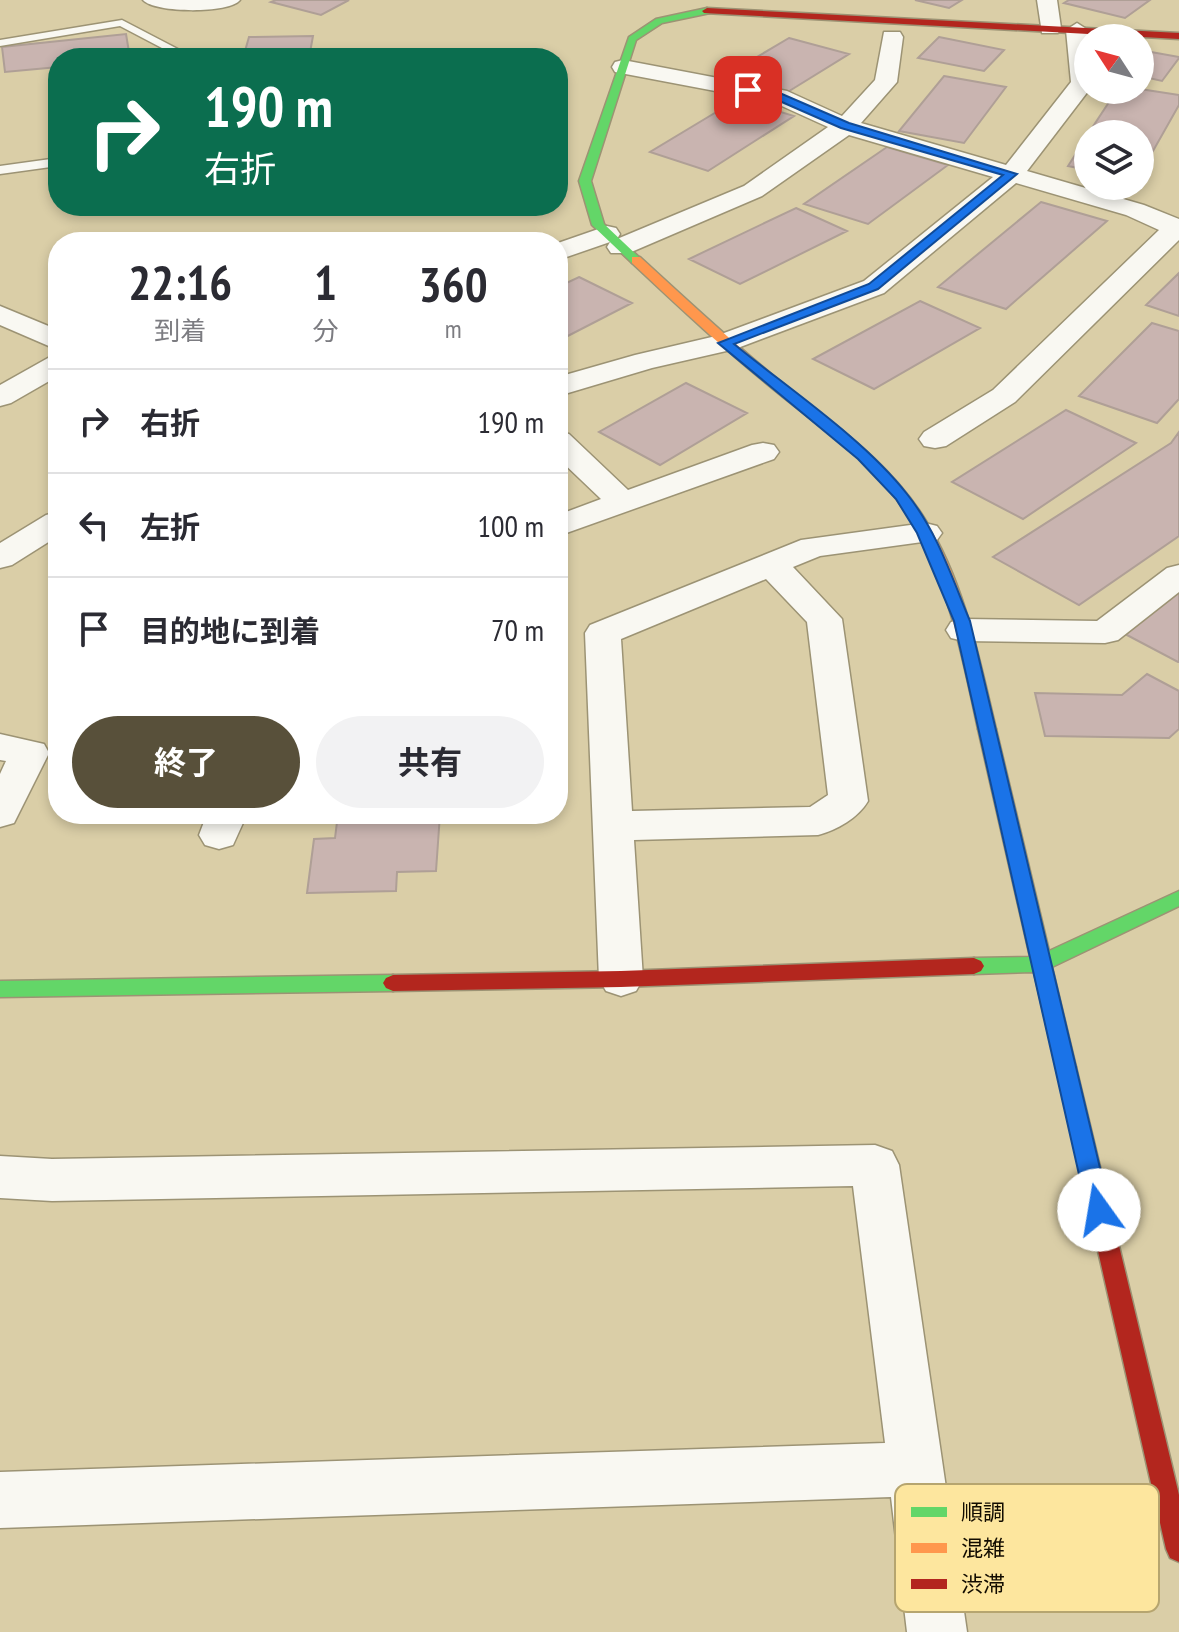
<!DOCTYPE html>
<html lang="ja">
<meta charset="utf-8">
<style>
:root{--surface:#fff;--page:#f2f2f3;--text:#2b2b33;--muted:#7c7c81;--line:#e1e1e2;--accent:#58503a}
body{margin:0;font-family:"PT Sans Narrow","Noto Sans JP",sans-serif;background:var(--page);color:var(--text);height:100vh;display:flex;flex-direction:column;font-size:30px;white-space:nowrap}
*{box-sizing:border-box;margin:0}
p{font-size:26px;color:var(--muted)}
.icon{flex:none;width:44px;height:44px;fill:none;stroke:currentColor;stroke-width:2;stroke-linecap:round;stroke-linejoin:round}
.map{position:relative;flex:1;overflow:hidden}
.sheet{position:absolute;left:48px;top:232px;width:520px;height:592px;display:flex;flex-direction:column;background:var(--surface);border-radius:32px;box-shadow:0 4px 12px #0003}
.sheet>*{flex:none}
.banner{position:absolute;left:48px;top:48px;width:520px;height:168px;border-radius:32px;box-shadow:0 4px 12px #0003;background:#0b6e4f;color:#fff;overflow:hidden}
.needle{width:52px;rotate:306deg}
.fabs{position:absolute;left:1074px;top:24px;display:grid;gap:16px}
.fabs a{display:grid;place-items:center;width:80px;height:80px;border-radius:50%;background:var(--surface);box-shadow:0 4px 12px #0003;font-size:40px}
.pin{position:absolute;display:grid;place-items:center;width:68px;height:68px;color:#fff;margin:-34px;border-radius:16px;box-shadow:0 4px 12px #0006}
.me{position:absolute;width:88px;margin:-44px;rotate:347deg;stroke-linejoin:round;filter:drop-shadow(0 0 6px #0008)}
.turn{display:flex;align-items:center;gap:28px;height:168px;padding:0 24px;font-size:36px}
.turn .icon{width:104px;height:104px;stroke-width:2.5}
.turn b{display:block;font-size:56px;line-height:68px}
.eta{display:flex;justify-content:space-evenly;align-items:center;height:136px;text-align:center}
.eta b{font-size:48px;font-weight:700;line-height:56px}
.button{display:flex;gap:16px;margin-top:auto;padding:16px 24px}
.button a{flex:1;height:92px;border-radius:48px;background:var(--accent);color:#fff;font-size:32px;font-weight:700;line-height:92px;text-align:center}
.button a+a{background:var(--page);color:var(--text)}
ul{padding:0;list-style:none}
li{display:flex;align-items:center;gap:24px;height:104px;padding:0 24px;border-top:2px solid var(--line)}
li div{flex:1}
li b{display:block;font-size:30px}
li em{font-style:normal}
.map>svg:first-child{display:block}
</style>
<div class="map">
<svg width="1179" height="1632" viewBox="0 0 1179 1632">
<rect width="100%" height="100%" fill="#dacea7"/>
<path fill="#c9b4b0" stroke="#af9f96" stroke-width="2" d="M276,0h73l-28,15 -50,-13z
M915,0h47l-13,8z
M1069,0h81l-25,18 -61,-15z
M126,34l4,24h-72v9l-53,5 -3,-25z
M313,36l-4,22h-66l6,-21z
M939,37l65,13 -20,21 -66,-13z
M789,38l60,16 -63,39 -61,-17z
M1140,50l39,7v1l-17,23 -22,-5z
M944,76l62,11 -42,56 -65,-12z
M1140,89l39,6v10l-39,69v-40h-52l29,-44z
M738,99l56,17 -86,55 -58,-19z
M1088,135v35l-20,-4z
M887,147l61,18 -80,59 -64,-20z
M1041,202l66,19 -101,88 -68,-22z
M356,206h70l-3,7z
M796,208l51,23 -107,53 -51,-25z
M1179,273v43l-33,-11z
M579,277l53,26 -74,38v-54z
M920,301l60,27 -106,61 -61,-30z
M1152,323l27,8v68l-22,24 -78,-27z
M686,383l61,30 -87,52 -61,-33z
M1066,410l70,33 -113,76 -71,-37z
M1179,432v104l-100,69 -86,-48 178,-114z
M1179,592v70h-1l-53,-28z
M1147,674l32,17v38l-10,9 -124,-2 -10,-43 87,2z
M338,814h102l-4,57 -39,1 -1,19 -89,2 7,-54 21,-1z"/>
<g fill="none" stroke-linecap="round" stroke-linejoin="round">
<g stroke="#9c9374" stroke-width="3">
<path id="lane" d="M122,20l73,38h-14l-61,-32 -120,20v-6z
M58,158v8l-58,8v-8z"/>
</g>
<g stroke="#9c9374" stroke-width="3">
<path id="street" d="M143,0h97c-11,14 -86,13 -97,0z
M1037,0h20l4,28 -3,5h-16z
M1077,23l11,7 1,60 -62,81 117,34 35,14v21l-164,162 -69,44 -11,2 -11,-2 -5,-7 5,-7 69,-42 166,-160 -33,-15 -110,-32 -132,110 -149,56 -83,19 -94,28v-19l77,-22 81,-19 148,-55 129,-104 -144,-42 -87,61 -133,57h-18l-4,-6 3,-5 -52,18v-17l49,-17 9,2 4,6 -3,5 127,-53 84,-59 -55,-25 -158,-30 -3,-5 3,-5 8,-2 164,31 55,25 33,-36 9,-48h16l3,5 -6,45 -36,41 145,42 65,-83 -5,-52z
M0,306l58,24v20l-58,-25z
M58,355v21l-47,27 -11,3v-21l48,-27z
M558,432l11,2 59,56 124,-45 11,-2 11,2 5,7 -5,7 -216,77v-21l43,-16 -43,-41z
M58,512v24l-46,29 -12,3v-25l46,-28z
M925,523l12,3 5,7 -5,7 -117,16 -27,11 49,52 26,182c-10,17 -31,29 -50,34l-184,5 9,139 -7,12 -15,5 -15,-5 -7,-12 -14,-346 5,-8 211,-85zM766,579l41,43 21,173 -18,12 -178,4 -11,-172z
M1179,565v27l-61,48 -13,3 -141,-2 -13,-3 -5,-8 5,-8 13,-3 133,2 70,-53z
M0,734l44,10 5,9 -35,70 -14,4v-53l6,-13 -6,-1z
M207,814h40l-14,31 -14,4 -14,-4 -6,-10z
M875,1145l17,6 7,14 68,467h-60l-16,-135 -891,31v-56l885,-29 -32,-257 -801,15 -52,-3v-42l52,3z"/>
</g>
<g stroke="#9c9374" stroke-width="3">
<path id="fast" d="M707,8l5,3 -2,2 -48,10 -26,17 -45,141 13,43 38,36 -10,3 -40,-38 -13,-44 50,-144 27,-18z
M987,723l9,6 53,222 130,-60v15l-127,61 24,100 -3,6 -7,2 -7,-2 -3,-6 -22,-95 -60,2 -7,-3 -3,-5 3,-5 7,-3 56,-1 -52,-228z
M393,975l7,3 3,5 -3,5 -7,3 -393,6v-16z"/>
</g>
<g stroke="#9c9374" stroke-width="3">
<path id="slow" d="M632,257h8c47,43 93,86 142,126 53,43 108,79 144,138 39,63 53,138 70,208l-3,4h-12l-3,-4c-15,-70 -29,-145 -66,-207 -33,-56 -86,-90 -135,-130 -51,-41 -98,-85 -145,-129z"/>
</g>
<g stroke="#9c9374" stroke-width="3">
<path id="jam" d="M707,8l472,25v6l-475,-26 -2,-2z
M974,958l7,3 3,5 -3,5 -7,3 -353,13 -228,4 -7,-3 -3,-5 3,-5 7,-3 228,-4z
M1066,1059l7,2 3,6 103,428v67l-9,-4 -4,-9 -110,-482 3,-6z"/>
</g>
<use href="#lane" fill="#f9f8f2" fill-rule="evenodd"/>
<use href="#street" fill="#f9f8f2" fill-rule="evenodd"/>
<use href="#fast" fill="#63d668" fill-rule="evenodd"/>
<use href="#slow" fill="#ff974d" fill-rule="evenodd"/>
<use href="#jam" fill="#b3261e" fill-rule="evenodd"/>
</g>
<path fill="#1a73e8" stroke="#114b97" stroke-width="2" d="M748,87l34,7 67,29 168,51 -139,115 -144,55c55,45 130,95 173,150 30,37 45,84 63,127l140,589 -3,7 -8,3 -8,-3 -4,-7 -133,-589 -37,-88 -21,-34 -38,-40 -140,-116 151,-59 134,-109 -162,-47 -66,-29 -30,-7 -2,-2z"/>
<rect x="895" y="1484" width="264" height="128" rx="12" fill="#fde69e" stroke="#b6a56f" stroke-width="2"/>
<rect x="911" y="1507" width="36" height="10" fill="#63d668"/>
<rect x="911" y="1543" width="36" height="10" fill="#ff974d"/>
<rect x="911" y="1579" width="36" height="10" fill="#b3261e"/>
<g font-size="22" fill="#120c00">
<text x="961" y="1520">順調</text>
<text x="961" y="1556">混雑</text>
<text x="961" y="1592">渋滞</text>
</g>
</svg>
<div class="fabs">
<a><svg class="needle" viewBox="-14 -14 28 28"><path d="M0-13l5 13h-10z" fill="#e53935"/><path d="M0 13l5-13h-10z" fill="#7c7c81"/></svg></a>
<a><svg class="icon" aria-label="layers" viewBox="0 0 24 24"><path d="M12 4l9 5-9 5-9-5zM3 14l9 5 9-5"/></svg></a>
</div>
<div class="pin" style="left:748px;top:90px;background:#d93025"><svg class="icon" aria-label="arrive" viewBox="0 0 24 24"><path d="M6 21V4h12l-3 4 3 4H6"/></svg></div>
<svg class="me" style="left:1099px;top:1210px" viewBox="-20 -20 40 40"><circle r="19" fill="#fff"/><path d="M0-13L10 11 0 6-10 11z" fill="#1a73e8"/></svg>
<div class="banner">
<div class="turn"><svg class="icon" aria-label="right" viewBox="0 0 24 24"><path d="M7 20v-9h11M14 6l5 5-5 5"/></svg><div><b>190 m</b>右折</div></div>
</div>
<section class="sheet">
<div class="eta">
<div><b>22:16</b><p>到着</p></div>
<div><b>1</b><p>分</p></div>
<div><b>360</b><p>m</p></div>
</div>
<ul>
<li><svg class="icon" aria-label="right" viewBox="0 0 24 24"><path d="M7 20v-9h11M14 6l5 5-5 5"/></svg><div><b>右折</b></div><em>190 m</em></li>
<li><svg class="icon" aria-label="left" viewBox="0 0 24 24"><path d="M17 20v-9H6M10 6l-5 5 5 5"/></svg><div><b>左折</b></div><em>100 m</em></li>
<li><svg class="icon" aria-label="arrive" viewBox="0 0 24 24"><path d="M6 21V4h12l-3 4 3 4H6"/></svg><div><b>目的地に到着</b></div><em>70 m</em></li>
</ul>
<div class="button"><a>終了</a><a>共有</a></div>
</section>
</div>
